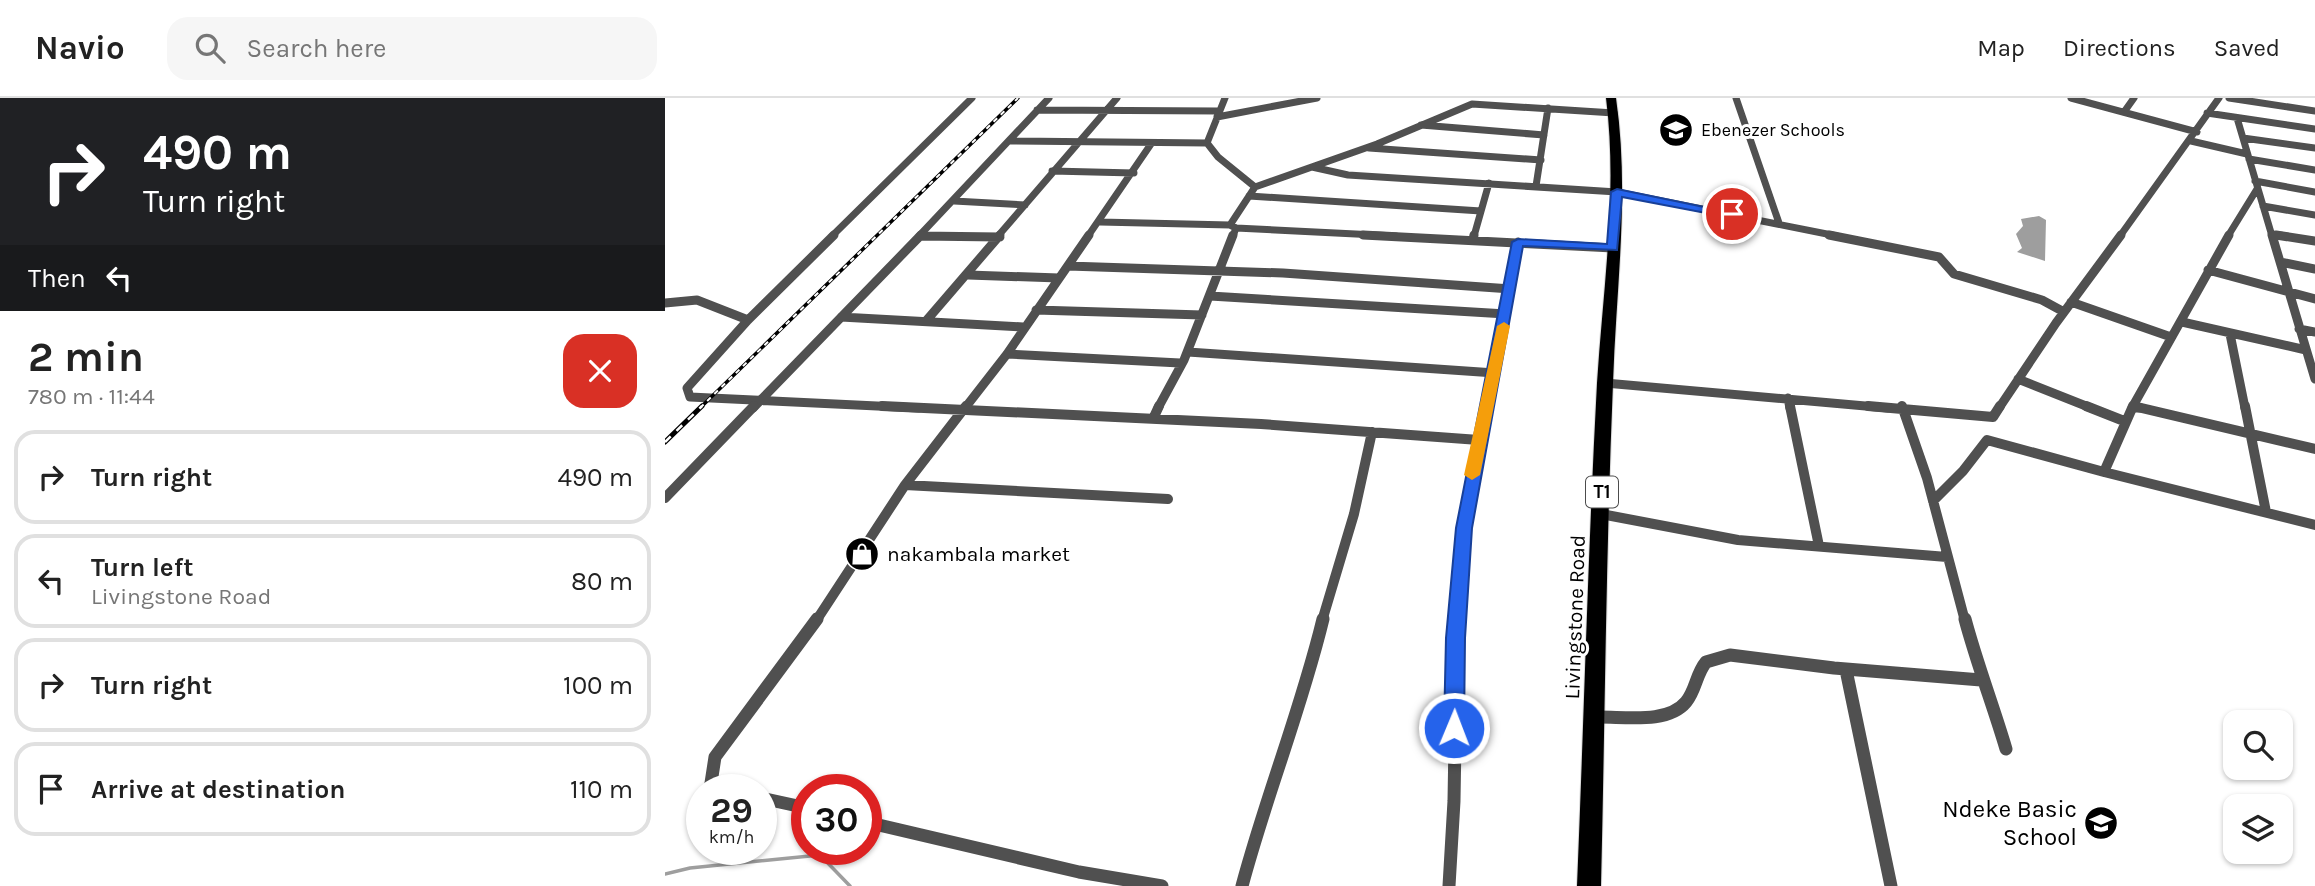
<!DOCTYPE html>
<meta charset="utf-8">
<style>
:root{--surface:#fff;--page:#f6f6f6;--text:#222;--muted:#767676;--line:#e0e0e0}
body{margin:0;font-family:Karla,sans-serif;background:var(--page);color:var(--text);height:100vh;display:flex;flex-direction:column;font-size:26px;white-space:nowrap}
*{box-sizing:border-box;margin:0}
p{font-size:23px;color:var(--muted)}
.icon{flex:none;width:38px;height:38px;fill:none;stroke:currentColor;stroke-width:2;stroke-linecap:round;stroke-linejoin:round}
.map{position:relative;flex:1;overflow:hidden}
.sheet{display:flex;flex-direction:column;background:var(--surface);width:665px}
.sheet>*{flex:none}
.banner{background:#202124;color:#fff;overflow:hidden}
.tools{position:absolute;left:1558px;top:612px;display:grid;gap:14px}
.tools a{display:grid;place-items:center;width:70px;height:70px;border-radius:14px;background:var(--surface);box-shadow:0 2px 5px #0004;font-size:35px}
.speed{position:absolute;left:21px;top:676px;display:flex;gap:14px;font-size:35px;font-weight:700;text-align:center}
.speed>*{display:grid;place-content:center;width:91px;height:91px;border-radius:50%;background:var(--surface);box-shadow:0 2px 5px #0004;line-height:1}
.speed small{font-size:18px;font-weight:400}
.speed .limit{border:10px solid #d22;background:#fff;color:#111}
.pin{position:absolute;display:grid;place-items:center;width:60px;height:60px;color:#fff;margin:-30px;border:4px solid #fff;border-radius:50%;box-shadow:0 2px 7px #0007}
.me{position:absolute;width:77px;margin:-38px;rotate:1deg;stroke-linejoin:round;filter:drop-shadow(0 0 5px #0008)}
.turn{display:flex;align-items:center;gap:24px;height:147px;padding:0 28px;font-size:32px}
.turn .icon{width:91px;height:91px;stroke-width:2.5}
.turn b{display:block;font-size:49px;line-height:60px}
.then{display:flex;align-items:center;height:66px;padding:0 28px;background:#0003;gap:14px;font-size:26px}
.round{display:grid;place-items:center;flex:none;width:74px;height:74px;border-radius:21px;background:var(--page)}
.summary{display:flex;align-items:center;justify-content:space-between;height:119px;padding:0 28px}
h1{font-size:42px;font-weight:700;line-height:52px}
ul{padding:0;list-style:none}
li{display:flex;align-items:center;gap:21px;height:94px;margin:0 14px 10px;padding:0 14px;border:4px solid var(--line);border-radius:21px}
li div{flex:1}
li b{display:block;font-size:26px}
li em{font-style:normal}
header{display:flex;align-items:center;gap:42px;box-sizing:border-box;height:98px;padding:0 35px;background:var(--surface);border-bottom:2px solid var(--line)}
header strong{font-size:33px}
nav{display:flex;gap:38px;margin-inline-start:auto;font-size:24px}
.search{width:490px;height:63px;background:var(--page);display:flex;align-items:center;gap:18px;box-sizing:border-box;padding:0 24px;border-radius:21px;color:var(--muted);font-size:26px}
main{display:flex;flex:1;min-height:0}
.map>svg:first-child{display:block}
</style>
<header>
<strong>Navio</strong>
<div class="search"><svg class="icon" aria-label="search" viewBox="0 0 24 24"><circle cx="10" cy="10" r="6"/><path d="M15 15l6 6"/></svg>Search here</div>
<nav><a>Map</a><a>Directions</a><a>Saved</a></nav>
</header>
<main>
<section class="sheet">
<div class="banner">
<div class="turn"><svg class="icon" aria-label="right" viewBox="0 0 24 24"><path d="M7 20v-9h11M14 6l5 5-5 5"/></svg><div><b>490 m</b>Turn right</div></div>
<div class="then">Then<svg class="icon" aria-label="left" viewBox="0 0 24 24"><path d="M17 20v-9H6M10 6l-5 5 5 5"/></svg></div>
</div>
<div class="summary"><div><h1>2 min</h1><p>780 m · 11:44</p></div><a class="round" style="background:#d93025;color:#fff"><svg class="icon" aria-label="close" viewBox="0 0 24 24"><path d="M6 6l12 12M18 6L6 18"/></svg></a></div>
<ul>
<li><svg class="icon" aria-label="right" viewBox="0 0 24 24"><path d="M7 20v-9h11M14 6l5 5-5 5"/></svg><div><b>Turn right</b></div><em>490 m</em></li>
<li><svg class="icon" aria-label="left" viewBox="0 0 24 24"><path d="M17 20v-9H6M10 6l-5 5 5 5"/></svg><div><b>Turn left</b><p>Livingstone Road</p></div><em>80 m</em></li>
<li><svg class="icon" aria-label="right" viewBox="0 0 24 24"><path d="M7 20v-9h11M14 6l5 5-5 5"/></svg><div><b>Turn right</b></div><em>100 m</em></li>
<li><svg class="icon" aria-label="arrive" viewBox="0 0 24 24"><path d="M6 21V4h12l-3 4 3 4H6"/></svg><div><b>Arrive at destination</b></div><em>110 m</em></li>
</ul>
</section>
<div class="map">
<svg width="1650" height="788" viewBox="0 0 1650 788">
<rect width="100%" height="100%" fill="#fff"/>
<path fill="#9e9e9e" d="M1374,118l7,4 -1,41 -28,-9 5,-4 -6,-14 7,-8 -2,-7z"/>
<g fill="none" stroke-linecap="round" stroke-linejoin="round">
<path stroke="#9e9e9e" stroke-width="3.5" d="M0,776l25,-6 130,-13 30,31"/>
<g stroke="#dbdbdb" stroke-width="2">
<path id="trunk" d="M941,0h10c14,95 0,190 -3,285 -7,168 -8,335 -12,503h-24c7,-168 11,-335 20,-503 6,-95 21,-190 9,-285z"/>
</g>
<path stroke="#505050" stroke-width="7" d="M1071,0l43,125
M1406,0l126,34
M1564,0l86,13
M372,12l181,1
M1459,14l10,-14
M1542,15l108,16
M552,19l100,-19
M1572,20l35,118
M756,27l123,10
M1578,40l72,10
M346,43l196,2
M1526,43l56,13
M704,50l172,12
M1584,61l66,11
M647,69l36,8 269,17 220,44
M387,73l82,2
M1590,83l60,11
M871,88l12,-78
M590,89l122,-43 95,-40 142,9
M584,98l232,15
M289,103l71,4
M1598,108l52,9
M435,124l130,3 25,-38 -37,-30 -11,-14 18,-45
M565,127l6,3 -3,8
M571,130l160,8
M1607,136l15,2
M167,138l140,-138
M254,138l130,-138
M255,138h38
M333,138l119,-138
M423,138l63,-92
M809,138l15,-53
M1455,138l99,-138
M1563,138l29,-47"/>
<path stroke="#505050" stroke-width="9" d="M169,137l-86,85 -61,68 3,9 229,11
M698,137l250,13
M1164,137l110,22 15,17 88,26 22,12
M1607,137l43,144
M1611,137l39,6
M255,138l80,1
M808,142l1,-5
M1615,164l35,7
M403,168l215,7 228,16
M1543,172l107,29
M303,177l91,3
M545,198l296,18
M1406,204l100,35
M0,205l32,-3 51,20
M371,212l166,5
M176,219l182,10
M261,223l74,-86
M1517,224l124,28
M1634,231l16,3
M1565,236l15,74
M523,254l307,21
M342,256l173,9
M1353,281l73,29
M940,285l283,25
M1123,300l2,10
M1468,308l96,-171
M88,310l168,-173
M300,310l42,-54 82,-119
M493,310l26,-48 49,-125
M821,310l32,-166
M1334,310l57,-85 65,-88
M1467,310h9"/>
<path stroke="#505050" stroke-width="10" d="M217,308l379,18 218,16
M1125,308l29,140
M1203,308l125,11 7,-11
M1237,308l25,72 38,143
M1421,308l38,15
M1468,308l-29,66 211,53
M1468,308l182,43
M1580,308l21,106
M488,321l6,-13
M240,387l263,14
M0,400l89,-92
M1268,403l30,-30 24,-31 117,32
M936,416l137,26 209,17
M151,523l89,-136 61,-79
M657,523l32,-107 18,-82
M792,523l10,-113 19,-102"/>
<path stroke="#505050" stroke-width="13" d="M1300,521c12,45 28,86 41,130
M1181,572l45,216
M930,619c27,-1 72,8 91,-15 10,-12 10,-28 20,-40l24,-7 104,13 147,12
M56,691l-10,-6 4,-26 102,-138
M96,700l46,10
M201,724l213,50 83,14
M577,788c24,-90 59,-176 81,-267
M784,788l5,-85 3,-182"/>
<use href="#trunk" fill="#000" fill-rule="evenodd"/>
<g stroke="#000" stroke-width="3.5">
<path id="rail-far1" d="M35,310l318,-310"/>
</g>
<g stroke="#000" stroke-width="5">
<path id="rail" d="M0,344l37,-36"/>
</g>
<use href="#rail-far1" stroke="#fff" stroke-width="2" stroke-dasharray="5" stroke-linecap="butt"/>
<use href="#rail" stroke="#fff" stroke-width="2.5" stroke-dasharray="8" stroke-linecap="butt"/>
</g>
<path fill="#2563eb" stroke="#184099" stroke-width="2" d="M952,91l121,25 -6,4 -110,-21 -5,53 -94,-4 -51,282 -7,110 -1,90 -3,6 -7,3 -7,-3 -3,-6 2,-90 10,-110 56,-286 6,-3 89,5 4,-52z"/>
<path fill="#f59e0b" d="M839,224l6,4 -30,149 -8,5 -8,-5 33,-149z"/>
<defs>
<g id="school-disc" transform="scale(1.75)"><circle r="9.5" fill="#000" stroke="#fff"/><path d="M0-5L7-2L0 1L-7-2ZM-4 1L0 2.5L4 1V4Q0 6-4 4Z" fill="#fff"/></g>
<g id="shop-disc" transform="scale(1.75)"><circle r="9.5" fill="#000" stroke="#fff"/><path d="M-5-2.5h2.3a2.7 3.5 0 0 1 5.4 0H5L5.5 6h-11ZM-1.5-2.5h3a1.5 2.3 0 0 0-3 0Z" fill="#fff"/></g>
</defs>
<g fill-rule="evenodd">
<use href="#school-disc" x="1011" y="32"/>
<use href="#shop-disc" x="197" y="456"/>
<use href="#school-disc" x="1436" y="725"/>
</g>
<g text-anchor="middle" dominant-baseline="central" stroke-width="6" stroke-linejoin="round" paint-order="stroke">
<g font-size="18" fill="#000" stroke="#fff" text-anchor="start">
<text x="1036" y="32">Ebenezer Schools</text>
</g>
<rect fill="#fff" stroke="#4c4c4c" stroke-width="2" x="921" y="378.5" width="32" height="31" rx="5"/>
<g font-size="19" font-weight="bold" fill="#000">
<text x="937" y="394">T1</text>
</g>
<g font-size="21" fill="#000" stroke="#fff" text-anchor="start">
<text x="222" y="456">nakambala market</text>
</g>
<g font-size="21" fill="#000" stroke="#fff">
<text transform="translate(910 519) rotate(-88)">Livingstone Road</text>
</g>
<g font-size="24" fill="#000" stroke="#fff" text-anchor="end">
<text x="1412" y="711">Ndeke Basic<tspan x="1412" dy="28">School</tspan></text>
</g>
</g>
</svg>
<div class="tools">
<a><svg class="icon" aria-label="search" viewBox="0 0 24 24"><circle cx="10" cy="10" r="6"/><path d="M15 15l6 6"/></svg></a>
<a><svg class="icon" aria-label="layers" viewBox="0 0 24 24"><path d="M12 4l9 5-9 5-9-5zM3 14l9 5 9-5"/></svg></a>
</div>
<div class="speed"><div>29<small>km/h</small></div><div class="limit">30</div></div>
<div class="pin" style="left:1067px;top:116px;background:#d93025"><svg class="icon" aria-label="arrive" viewBox="0 0 24 24"><path d="M6 21V4h12l-3 4 3 4H6"/></svg></div>
<svg class="me" style="left:789px;top:630px" viewBox="-20 -20 40 40"><circle r="17" fill="#2563eb" stroke="#fff" stroke-width="3"/><path d="M0-11L8 9 0 5-8 9z" fill="#fff"/></svg>
</div>
</main>
